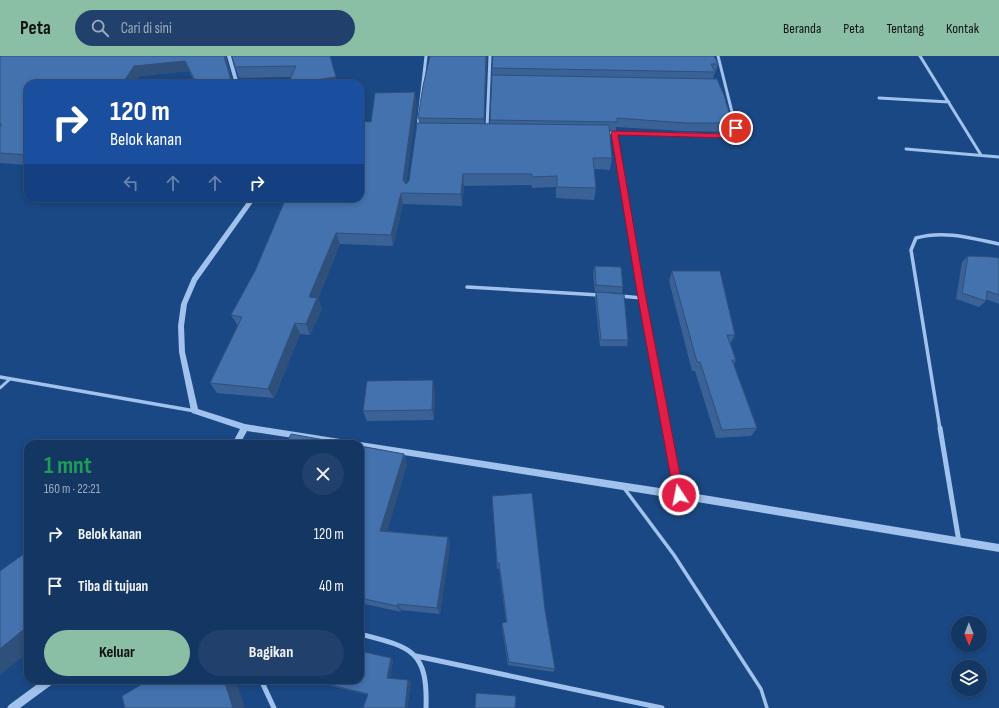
<!DOCTYPE html>
<html lang="id">
<meta charset="utf-8">
<style>
:root{--surface:#143663;--page:#21416c;--text:#f1f3f6;--muted:#9dabbe;--line:#335078;--accent:#8abfa5}
body{margin:0;font-family:"Sofia Sans Condensed",sans-serif;background:var(--page);color:var(--text);height:100vh;display:flex;flex-direction:column;font-size:15px;white-space:nowrap}
*{box-sizing:border-box;margin:0}
p{font-size:13px;color:var(--muted)}
.icon{flex:none;width:22px;height:22px;fill:none;stroke:currentColor;stroke-width:2;stroke-linecap:round;stroke-linejoin:round}
.map{position:relative;flex:1;overflow:hidden}
.side{position:absolute;left:24px;top:384px;width:340px;height:244px;display:flex;flex-direction:column;background:var(--surface);border-radius:12px;box-shadow:0 2px 6px #0003,0 0 0 1px var(--line)}
.side>*{flex:none}
.top-card{position:absolute;left:24px;top:24px;width:340px;height:122px;border-radius:12px;box-shadow:0 2px 6px #0003,0 0 0 1px var(--line);background:#1a4fa0;color:#fff;overflow:hidden}
.needle{width:26px;rotate:179deg}
.tools{position:absolute;left:951px;top:560px;display:grid;gap:8px}
.tools a{display:grid;place-items:center;width:36px;height:36px;border-radius:50%;background:var(--surface);box-shadow:0 2px 6px #0003,0 0 0 1px var(--line);font-size:20px}
.pin{position:absolute;display:grid;place-items:center;width:34px;height:34px;color:#fff;margin:-17px;border:2px solid #fff;border-radius:50%;box-shadow:0 1px 4px #0007}
.me{position:absolute;width:44px;margin:-22px;rotate:349deg;stroke-linejoin:round;filter:drop-shadow(0 0 3px #0008)}
.turn{display:flex;align-items:center;gap:14px;height:84px;padding:0 20px;font-size:18px}
.turn .icon{width:52px;height:52px;stroke-width:2.5}
.turn b{display:block;font-size:28px;line-height:34px}
.lanes{display:flex;align-items:center;height:38px;padding:0 20px;background:#0003;justify-content:center;gap:20px;direction:ltr}
.lanes .off{opacity:.35}
.round{display:grid;place-items:center;flex:none;width:42px;height:42px;border-radius:21px;background:var(--page)}
.summary{display:flex;align-items:center;justify-content:space-between;height:68px;padding:0 20px}
h1{font-size:24px;font-weight:700;line-height:30px;color:#1e9e55}
.action{display:flex;gap:8px;margin-top:auto;padding:8px 20px}
.action a{flex:1;height:46px;border-radius:24px;background:var(--accent);color:#111;font-size:16px;font-weight:700;line-height:46px;text-align:center}
.action a+a{background:var(--page);color:var(--text)}
ul{padding:0;list-style:none}
li{display:flex;align-items:center;gap:12px;height:52px;padding:0 20px}
li div{flex:1}
li b{display:block;font-size:15px}
li em{font-style:normal}
header{display:flex;align-items:center;gap:24px;box-sizing:border-box;height:56px;padding:0 20px;background:var(--accent);color:#111}
header strong{font-size:19px}
nav{display:flex;gap:22px;margin-inline-start:auto;font-size:14px}
.search{width:280px;height:36px;background:var(--page);display:flex;align-items:center;gap:10px;box-sizing:border-box;padding:0 14px;border-radius:22px;color:var(--muted);font-size:15px}
.map>svg:first-child{display:block}
</style>
<header>
<strong>Peta</strong>
<div class="search"><svg class="icon" aria-label="search" viewBox="0 0 24 24"><circle cx="10" cy="10" r="6"/><path d="M15 15l6 6"/></svg>Cari di sini</div>
<nav><a>Beranda</a><a>Peta</a><a>Tentang</a><a>Kontak</a></nav>
</header>
<div class="map">
<svg width="999" height="652" viewBox="0 0 999 652">
<rect width="100%" height="100%" fill="#1a4884"/>
<g fill="none" stroke-linecap="round" stroke-linejoin="round">
<path stroke="#a0c2ec" stroke-width="3" d="M0,332l10,-9"/>
<path stroke="#a0c2ec" stroke-width="3.5" d="M624,432l50,67 87,134 6,19"/>
<path stroke="#a0c2ec" stroke-width="3" d="M920,0l61,99
M879,42l70,4
M418,71l8,-71
M487,72l3,-72
M605,77l126,2 5,-7 -18,-72
M614,77l14,84
M906,93l93,8"/>
<path stroke="#a0c2ec" stroke-width="3.5" d="M628,160l39,213
M467,231l132,8
M620,240l22,2
M0,321l195,34
M940,373l-29,-179 5,-12c28,-8 55,0 83,6"/>
<path stroke="#a0c2ec" stroke-width="5" d="M666,372l13,67
M940,372l19,114
M360,578c51,13 68,16 66,74
M416,600l246,52
M261,624l13,28"/>
<path fill="#a0c2ec" fill-rule="evenodd" d="M227,0h4l8,28h-4z
M250,142h6l-59,83 -10,23 -3,22 1,26 13,57 47,15 108,17 3,1 1,2 3,-2 319,49 320,53v8l-320,-53 -319,-51v-4h-28l-85,-13 -7,13h-8l8,-15 -48,-16 -1,-2 -12,-59 -1,-26 3,-22 11,-26z
M43,624h13l-2,3 -34,25h-13l2,-3z"/>
</g>
<path fill="#3a6296" d="M0,0h226l7,28h-37l-7,-13 -49,5 -112,8v81l-28,-2z
M330,0l-39,21 -52,1 -4,-11z
M430,0h57l-3,68h6l2,-56 226,-4 -3,10h-1l-1,5 19,44 -3,9 -46,-1 -67,-4v4l-7,-1 3,28 -2,12 -16,-1 2,19 -2,12 -38,-2v-11l-24,1 -1,-3 -67,1 -2,20 -59,-2 -10,42 -53,-2 -22,55 4,10 -12,26 -10,-1 -26,64 -57,-5 -7,-10 28,-57 -7,-11 24,-44 31,-72h-7l-1,-1h82l11,-76 46,-19 -11,81 3,-3 10,-58 -1,-5z
M968,200l31,2v46l-13,-5v2l-7,6 -23,-8 6,-37z
M595,210l28,21 -1,6 -27,-1 -2,-20z
M672,215l63,64 -5,9 6,16 -2,4 23,64 -6,8 -35,2 -21,-67h-3l-23,-90z
M596,236l32,48 -1,6h-27l-5,-48z
M435,335l-1,29 -67,1 -4,-10z
M360,390l44,8 3,10 -20,67 61,6 2,8 -10,69 -39,-4v2l-41,-9z
M492,440l53,114 10,59 -2,3 -45,-7 -6,-37v-5l4,-1 -7,-53h-2z
M393,604l-3,18 18,2 3,2 -4,26h-44l5,-13 -44,-11 -5,-2z"/>
<path fill="#2f507a" d="M224,0h2l7,28h-1z
M486,0h1l-3,73v-10z
M185,5l4,10 -49,5 -5,8h-13l12,-18z
M336,21l2,7h-49z
M415,36l2,11 -12,89 -2,-12z
M463,118l1,12 -2,20 -1,-12z
M401,137l2,11 -10,42 -2,-11z
M336,177l4,11 -22,55 4,10 -12,26 -4,-11 3,-27z
M295,267l5,11 -26,64 -6,-9z
M433,324l2,11 -1,29 -2,-10z
M404,398l3,10 -22,75 -5,-8z
M448,481l2,8 -10,69 -3,-6z
M398,548l3,6v2l-4,-6z
M28,573v23l-28,23v-26l23,-19z
M391,602l2,2 -3,20 -3,-2z
M224,624h12l9,28h-12z
M408,624l3,2 -4,26h-2z"/>
<path fill="#4372ae" stroke="#2f507a" d="M0,0h224l8,28h-35l-12,-23 -51,5 -12,18h-94v71l-28,-2v-27l2,-1 -2,-2z
M232,0h98l6,21 -48,7 8,-18 -61,1z
M430,0h56l-2,63 -66,-1 5,-32z
M493,0h221l4,8h-7l4,8 -223,-4z
M492,19l225,4 7,16 8,28h-47l-68,-5v4l-127,-2z
M415,36l-12,88 3,4 3,-3 8,-58 192,2 3,33h-19l3,30 -39,-1v-11l-25,1v-3h-69l-2,20 -60,-1 -10,42 -55,-2 -27,64 8,1 -11,26 -11,-1 -27,66 -58,-6 32,-66 -11,-2 24,-44 31,-73h74v-77l11,1 4,-29z
M968,200l24,1 7,1v37l-12,-4 -1,10 -24,-8z
M595,210l26,1 2,20 -27,-2z
M672,215h48l15,64h-8l9,25h-4l25,68 -35,2 -22,-68h-3z
M596,236l28,2 4,46h-27z
M433,324l-1,30 -69,1 4,-30z
M291,378l56,10h-61z
M360,390l44,8 -24,77 68,6 -11,71 -39,-4 -1,2 -37,-8z
M532,437l13,117 10,59 -46,-7 -7,-39 5,-1 -8,-59h-2l-5,-67z
M28,495v78l-4,3 -1,-2 -23,19v-78z
M360,595l31,7 -4,20 21,2 -3,28h-42l5,-14 -49,-12 1,-2h40z
M149,624h75l9,28h-108l-3,-12z
M476,637l40,3 -1,12h-40z"/>
<path fill="#e11d48" stroke="#92132f" d="M736,70l3,2 -3,7 -8,3 -110,-3 28,163 38,197 -2,3 -3,2 -4,-2 -1,-3 -36,-197 -27,-165 3,-2 113,3z"/>
</svg>
<div class="tools">
<a><svg class="needle" viewBox="-14 -14 28 28"><path d="M0-13l5 13h-10z" fill="#e53935"/><path d="M0 13l5-13h-10z" fill="#9dabbe"/></svg></a>
<a><svg class="icon" aria-label="layers" viewBox="0 0 24 24"><path d="M12 4l9 5-9 5-9-5zM3 14l9 5 9-5"/></svg></a>
</div>
<div class="pin" style="left:736px;top:72px;background:#d93025"><svg class="icon" aria-label="arrive" viewBox="0 0 24 24"><path d="M6 21V4h12l-3 4 3 4H6"/></svg></div>
<svg class="me" style="left:679px;top:439px" viewBox="-20 -20 40 40"><circle r="17" fill="#e11d48" stroke="#fff" stroke-width="3"/><path d="M0-11L8 9 0 5-8 9z" fill="#fff"/></svg>
<div class="top-card">
<div class="turn"><svg class="icon" aria-label="right" viewBox="0 0 24 24"><path d="M7 20v-9h11M14 6l5 5-5 5"/></svg><div><b>120 m</b>Belok kanan</div></div>
<div class="lanes"><svg class="icon off" aria-label="left" viewBox="0 0 24 24"><path d="M17 20v-9H6M10 6l-5 5 5 5"/></svg><svg class="icon off" aria-label="ahead" viewBox="0 0 24 24"><path d="M12 20V5M6 11l6-6 6 6"/></svg><svg class="icon off" aria-label="ahead" viewBox="0 0 24 24"><path d="M12 20V5M6 11l6-6 6 6"/></svg><svg class="icon" aria-label="right" viewBox="0 0 24 24"><path d="M7 20v-9h11M14 6l5 5-5 5"/></svg></div>
</div>
<section class="side">
<div class="summary"><div><h1>1 mnt</h1><p>160 m · 22:21</p></div><a class="round"><svg class="icon" aria-label="close" viewBox="0 0 24 24"><path d="M6 6l12 12M18 6L6 18"/></svg></a></div>
<ul>
<li><svg class="icon" aria-label="right" viewBox="0 0 24 24"><path d="M7 20v-9h11M14 6l5 5-5 5"/></svg><div><b>Belok kanan</b></div><em>120 m</em></li>
<li><svg class="icon" aria-label="arrive" viewBox="0 0 24 24"><path d="M6 21V4h12l-3 4 3 4H6"/></svg><div><b>Tiba di tujuan</b></div><em>40 m</em></li>
</ul>
<div class="action"><a>Keluar</a><a>Bagikan</a></div>
</section>
</div>
